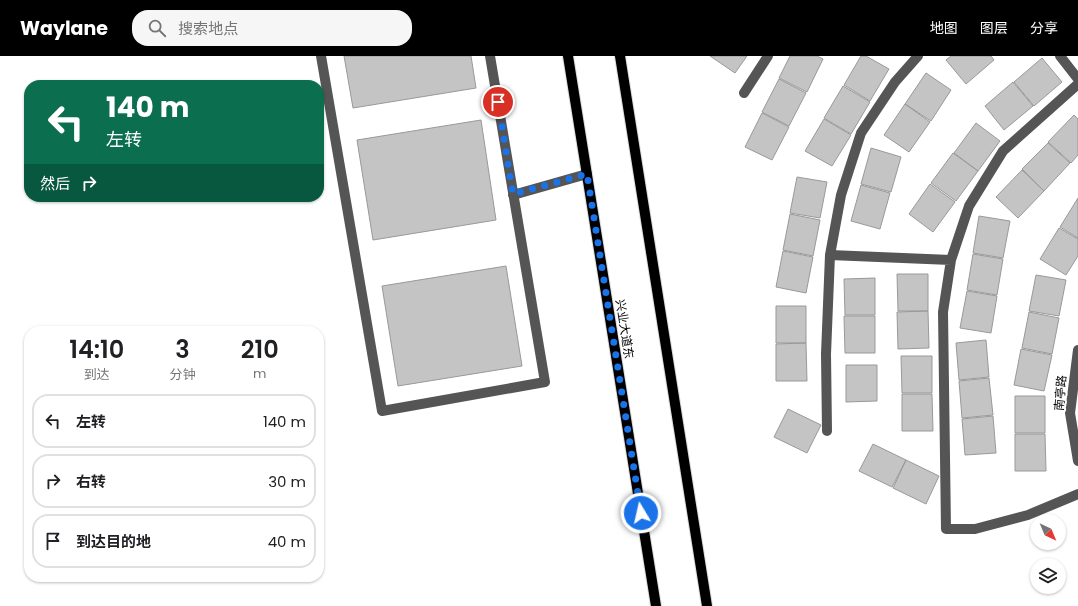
<!DOCTYPE html>
<html lang="zh">
<meta charset="utf-8">
<style>
:root{--surface:#fff;--page:#f6f6f6;--text:#202124;--muted:#757577;--line:#e0e0e0;--accent:#000}
body{margin:0;font-family:Poppins,"Noto Sans SC",sans-serif;background:var(--page);color:var(--text);height:100vh;display:flex;flex-direction:column;font-size:15px;white-space:nowrap}
*{box-sizing:border-box;margin:0}
p{font-size:13px;color:var(--muted)}
.icon{flex:none;width:22px;height:22px;fill:none;stroke:currentColor;stroke-width:2;stroke-linecap:round;stroke-linejoin:round}
.map{position:relative;flex:1;overflow:hidden}
.details{position:absolute;left:24px;top:270px;width:300px;height:256px;display:flex;flex-direction:column;background:var(--surface);border-radius:16px;box-shadow:0 1px 3px #0004}
.details>*{flex:none}
.hud{position:absolute;left:24px;top:24px;width:300px;height:122px;border-radius:16px;box-shadow:0 1px 3px #0004;background:#0b6e4f;color:#fff;overflow:hidden}
.needle{width:26px;rotate:136deg}
.fabs{position:absolute;left:1030px;top:458px;display:grid;gap:8px}
.fabs a{display:grid;place-items:center;width:36px;height:36px;border-radius:50%;background:var(--surface);box-shadow:0 1px 3px #0004;font-size:20px}
.pin{position:absolute;display:grid;place-items:center;width:34px;height:34px;color:#fff;margin:-17px;border:2px solid #fff;border-radius:50%;box-shadow:0 1px 4px #0007}
.me{position:absolute;width:44px;margin:-22px;rotate:351deg;stroke-linejoin:round;filter:drop-shadow(0 0 3px #0008)}
.turn{display:flex;align-items:center;gap:14px;height:84px;padding:0 16px;font-size:18px}
.turn .icon{width:52px;height:52px;stroke-width:2.5}
.turn b{display:block;font-size:28px;line-height:34px}
.then{display:flex;align-items:center;height:38px;padding:0 16px;background:#0003;gap:8px;font-size:15px}
.eta{display:flex;justify-content:space-evenly;align-items:center;height:68px;text-align:center}
.eta b{font-size:24px;font-weight:600;line-height:28px}
ul{padding:0;list-style:none}
li{display:flex;align-items:center;gap:12px;height:54px;margin:0 8px 6px;padding:0 8px;border:2px solid var(--line);border-radius:16px}
li div{flex:1}
li b{display:block;font-size:15px}
li em{font-style:normal}
header{display:flex;align-items:center;gap:24px;box-sizing:border-box;height:56px;padding:0 20px;background:var(--accent);color:#fff}
header strong{font-size:19px}
nav{display:flex;gap:22px;margin-inline-start:auto;font-size:14px}
.search{width:280px;height:36px;background:var(--page);display:flex;align-items:center;gap:10px;box-sizing:border-box;padding:0 14px;border-radius:16px;color:var(--muted);font-size:15px}
.map>svg:first-child{display:block}
</style>
<header>
<strong>Waylane</strong>
<div class="search"><svg class="icon" aria-label="search" viewBox="0 0 24 24"><circle cx="10" cy="10" r="6"/><path d="M15 15l6 6"/></svg>搜索地点</div>
<nav><a>地图</a><a>图层</a><a>分享</a></nav>
</header>
<div class="map">
<svg width="1078" height="550" viewBox="0 0 1078 550">
<rect width="100%" height="100%" fill="#fff"/>
<path fill="#c4c4c4" stroke="#999" d="M344,0h127l5,32 -123,20z
M710,0h37l-12,17z
M790,0h27l6,3 -16,33 -28,-14z
M861,0h5l23,13 -19,32 -26,-16z
M951,0h40l3,4 -28,24 -20,-24z
M1042,2l20,24 -28,24 -20,-24z
M926,17l25,17 -20,31 -26,-17z
M779,23l27,14 -17,33 -27,-14z
M1013,26l20,24 -29,24 -19,-24z
M843,30l27,16 -19,32 -27,-16z
M905,48l25,18 -21,30 -25,-17z
M762,57l27,14 -17,33 -27,-13z
M1074,59l4,4v36l-7,8 -23,-21z
M824,63l27,16 -19,31 -27,-15z
M481,64l15,100 -123,20 -16,-100z
M976,67l24,18 -22,30 -24,-18z
M1048,87l22,20 -26,28 -22,-22z
M871,92l30,9 -10,35 -30,-8z
M953,97l25,18 -22,30 -25,-18z
M1022,114l22,21 -26,27 -22,-21z
M797,121l30,5 -7,36 -30,-5z
M930,128l25,18 -22,30 -24,-18z
M861,129l29,8 -10,36 -29,-8z
M1078,142v40l-18,-11z
M790,158l30,6 -7,36 -30,-6z
M979,160l31,5 -7,37 -30,-5z
M1059,172l19,11v17l-12,19 -26,-16z
M783,195l30,6 -7,36 -30,-6z
M973,198l30,5 -6,36 -30,-5z
M506,210l16,100 -124,20 -16,-100z
M897,218h31v37h-30z
M1036,219l30,5 -7,36 -30,-5z
M875,222v37h-30l-1,-36z
M967,235l30,5 -6,37 -31,-5z
M776,250h30v37h-30z
M928,255l1,37 -31,1 -1,-37z
M1029,256l30,6 -7,36 -30,-6z
M844,260h31v37h-30z
M986,284l3,37 -30,3 -3,-37z
M806,287l1,38h-31v-37z
M1021,293l31,6 -8,36 -30,-6z
M901,300h31v37h-30z
M846,309h31v36l-31,1z
M989,322l4,37 -31,3 -3,-37z
M902,338h30l1,37h-31z
M1015,340h30v37h-30z
M788,353l33,16 -14,28 -33,-16z
M993,360l3,37 -31,2 -3,-36z
M1015,378h30l1,37h-31z
M873,388l33,16 -14,27 -33,-16z
M906,404l33,16 -13,28 -33,-16z"/>
<g fill="none" stroke-linecap="round" stroke-linejoin="round">
<g stroke="#dbdbdb" stroke-width="12">
<path id="major" d="M568,0l88,550
M620,0l87,550"/>
</g>
<path stroke="#555" stroke-width="10" d="M321,0l61,355 163,-29 -55,-326
M1060,0l18,23
M1078,28l-75,67 -34,55 -18,54 -8,52 3,217h29l53,-14 50,-21
M744,37l24,-37
M513,139l74,-21
M830,199l121,5
M1078,294l-8,63 8,48
M827,375l-1,-77 4,-99 11,-60 20,-62 34,-51 23,-26"/>
<use href="#major" stroke="#000" stroke-width="10"/>
</g>
<g fill="none" stroke-linecap="round" stroke-linejoin="round">
<path stroke="#1a73e8" stroke-width="7" stroke-dasharray="0 12.6" d="M498,46l15,92 74,-20 54,339"/>
</g>
<g text-anchor="middle" dominant-baseline="central" stroke-width="4" stroke-linejoin="round" paint-order="stroke">
<g font-size="12" fill="#000" stroke="#fff">
<text transform="translate(625 273) rotate(81)">兴业大道东</text>
<text transform="translate(1060 337) rotate(-85)">南亭路</text>
</g>
</g>
</svg>
<div class="fabs">
<a><svg class="needle" viewBox="-14 -14 28 28"><path d="M0-13l5 13h-10z" fill="#e53935"/><path d="M0 13l5-13h-10z" fill="#757577"/></svg></a>
<a><svg class="icon" aria-label="layers" viewBox="0 0 24 24"><path d="M12 4l9 5-9 5-9-5zM3 14l9 5 9-5"/></svg></a>
</div>
<div class="pin" style="left:498px;top:46px;background:#d93025"><svg class="icon" aria-label="arrive" viewBox="0 0 24 24"><path d="M6 21V4h12l-3 4 3 4H6"/></svg></div>
<svg class="me" style="left:641px;top:457px" viewBox="-20 -20 40 40"><circle r="17" fill="#1a73e8" stroke="#fff" stroke-width="3"/><path d="M0-11L8 9 0 5-8 9z" fill="#fff"/></svg>
<div class="hud">
<div class="turn"><svg class="icon" aria-label="left" viewBox="0 0 24 24"><path d="M17 20v-9H6M10 6l-5 5 5 5"/></svg><div><b>140 m</b>左转</div></div>
<div class="then">然后<svg class="icon" aria-label="right" viewBox="0 0 24 24"><path d="M7 20v-9h11M14 6l5 5-5 5"/></svg></div>
</div>
<section class="details">
<div class="eta">
<div><b>14:10</b><p>到达</p></div>
<div><b>3</b><p>分钟</p></div>
<div><b>210</b><p>m</p></div>
</div>
<ul>
<li><svg class="icon" aria-label="left" viewBox="0 0 24 24"><path d="M17 20v-9H6M10 6l-5 5 5 5"/></svg><div><b>左转</b></div><em>140 m</em></li>
<li><svg class="icon" aria-label="right" viewBox="0 0 24 24"><path d="M7 20v-9h11M14 6l5 5-5 5"/></svg><div><b>右转</b></div><em>30 m</em></li>
<li><svg class="icon" aria-label="arrive" viewBox="0 0 24 24"><path d="M6 21V4h12l-3 4 3 4H6"/></svg><div><b>到达目的地</b></div><em>40 m</em></li>
</ul>
</section>
</div>
